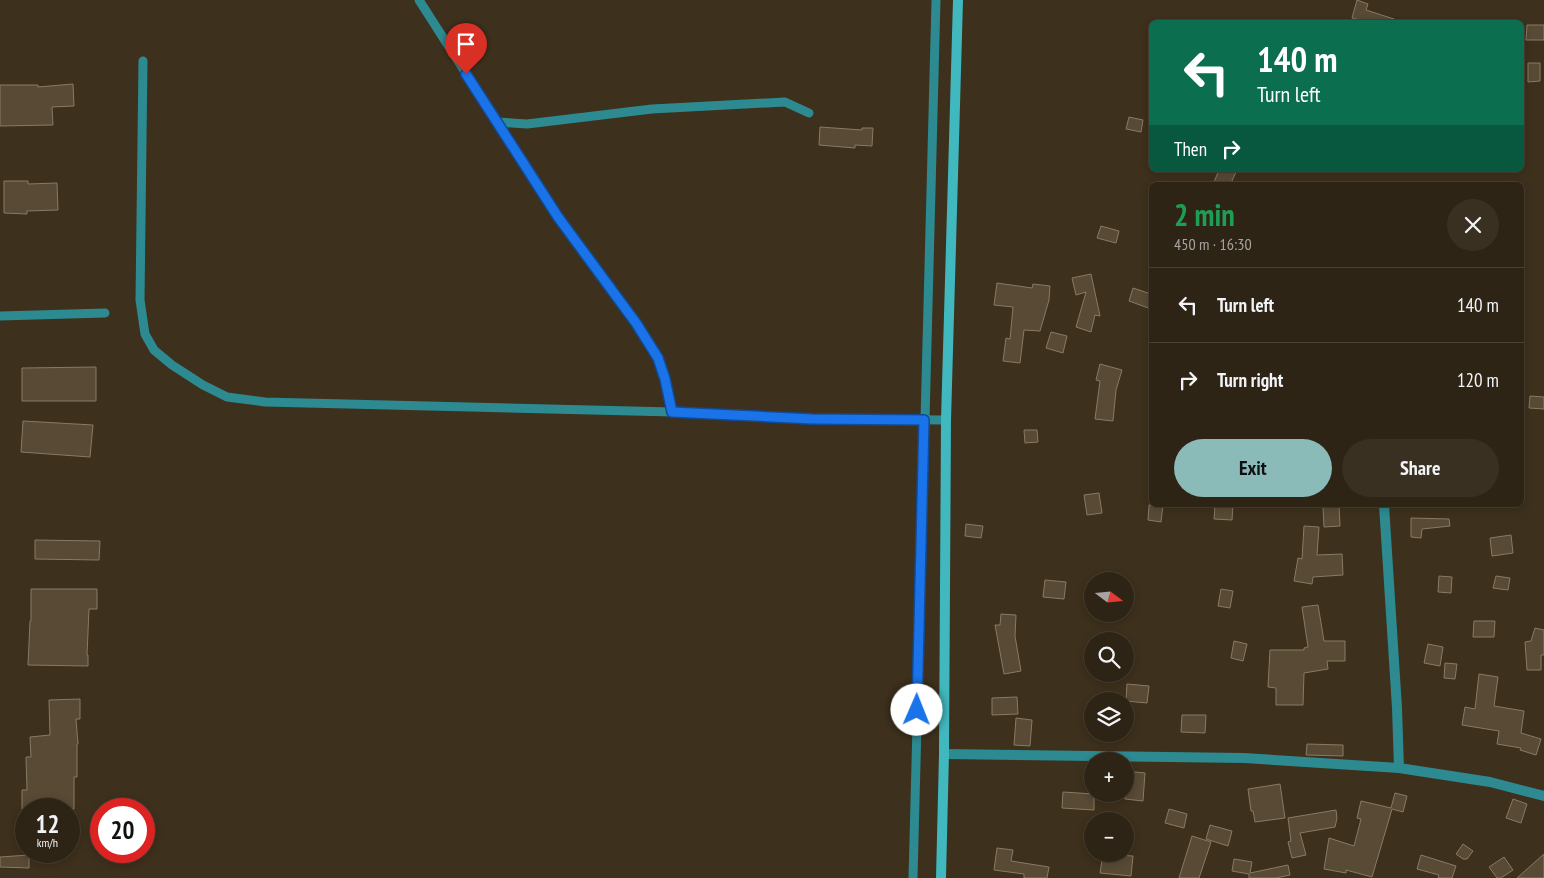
<!DOCTYPE html>
<meta charset="utf-8">
<style>
:root{--surface:#2e2415;--page:#3a3022;--text:#f1f3f6;--muted:#a7a4a0;--line:#494134;--accent:#8bbbb9}
body{margin:0;font-family:"PT Sans Narrow",sans-serif;background:var(--page);color:var(--text);height:100vh;display:flex;flex-direction:column;font-size:19px;white-space:nowrap}
*{box-sizing:border-box;margin:0}
p{font-size:16px;color:var(--muted)}
.icon{flex:none;width:28px;height:28px;fill:none;stroke:currentColor;stroke-width:2;stroke-linecap:round;stroke-linejoin:round}
.map{position:relative;flex:1;overflow:hidden}
.side{position:absolute;left:1149px;top:182px;width:375px;height:325px;display:flex;flex-direction:column;background:var(--surface);border-radius:8px;box-shadow:0 2px 8px #0003,0 0 0 1px var(--line)}
.side>*{flex:none}
.top-card{position:absolute;left:1149px;top:20px;width:375px;height:152px;border-radius:8px;box-shadow:0 2px 8px #0003,0 0 0 1px var(--line);background:#0b6e4f;color:#fff;overflow:hidden}
.needle{width:32px;rotate:106deg}
.fabs{position:absolute;left:1084px;top:572px;display:grid;gap:10px}
.fabs a{display:grid;place-items:center;width:50px;height:50px;border-radius:50%;background:var(--surface);box-shadow:0 2px 8px #0003,0 0 0 1px var(--line);font-size:25px}
.speed{position:absolute;left:15px;top:798px;display:flex;gap:10px;font-size:25px;font-weight:700;text-align:center}
.speed>*{display:grid;place-content:center;width:65px;height:65px;border-radius:50%;background:var(--surface);box-shadow:0 2px 8px #0003,0 0 0 1px var(--line);line-height:1}
.speed small{font-size:12px;font-weight:400}
.speed .limit{border:8px solid #d22;background:#fff;color:#111}
.pin{position:absolute;display:grid;place-items:center;width:42px;height:42px;color:#fff;margin:-51px -21px;border-radius:50% 50% 50% 0;rotate:-45deg;box-shadow:0 0 5px #0007}
.pin .icon{rotate:45deg}
.me{position:absolute;width:55px;margin:-28px;rotate:1deg;stroke-linejoin:round;filter:drop-shadow(0 0 4px #0008)}
.turn{display:flex;align-items:center;gap:18px;height:105px;padding:0 25px;font-size:22px}
.turn .icon{width:65px;height:65px;stroke-width:2.5}
.turn b{display:block;font-size:35px;line-height:42px}
.then{display:flex;align-items:center;height:48px;padding:0 25px;background:#0003;gap:10px;font-size:19px}
.round{display:grid;place-items:center;flex:none;width:52px;height:52px;border-radius:26px;background:var(--page)}
.headline{display:flex;align-items:center;justify-content:space-between;height:85px;padding:0 25px}
h1{font-size:30px;font-weight:800;line-height:38px;color:#1e9e55}
.cta{display:flex;gap:10px;margin-top:auto;padding:10px 25px}
.cta a{flex:1;height:58px;border-radius:30px;background:var(--accent);color:#111;font-size:20px;font-weight:800;line-height:58px;text-align:center}
.cta a+a{background:var(--page);color:var(--text)}
ul{padding:0;list-style:none}
li{display:flex;align-items:center;gap:15px;height:75px;padding:0 25px;border-top:1px solid var(--line)}
li div{flex:1}
li b{display:block;font-size:19px}
li em{font-style:normal}
.map>svg:first-child{display:block}
</style>
<div class="map">
<svg width="1544" height="878" viewBox="0 0 1544 878">
<rect width="100%" height="100%" fill="#3d301c"/>
<path fill="#584a35" stroke="#8a7a64" d="M1357,0l11,4 -2,6 31,10 -1,2h-28l-16,-4z
M1527,25h17v15h-18z
M1528,63h12v18l-12,1z
M73,84l1,22 -22,1 1,18 -53,1v-41h38v2z
M1129,117l14,3 -2,12 -15,-3z
M820,127l42,3v-2h11l-1,18 -17,-1v3l-36,-3z
M1219,170h18l-7,15h-10l-6,-3z
M4,181h24v3l29,-1 1,27 -31,1v3l-23,-1z
M1101,226l18,5 -3,12 -19,-5z
M1091,274l9,42 -5,-1 -4,17 -15,-5 10,-35 -10,3 -4,-17z
M997,283l35,5 1,-4 17,2 -1,14 -9,31 -16,-1 -4,33 -17,-2 3,-23 4,1 3,-32 -19,-2z
M1133,288l18,6v15l-22,-8z
M1051,332l16,4 -4,17 -17,-5z
M1100,364l22,6 -6,20 -3,31 -18,-2 5,-38 -4,-1z
M96,367v34h-74v-33z
M1530,396l14,1v12l-15,-1z
M23,421l70,4 -3,32 -69,-5z
M1024,430h13l1,12 -13,1z
M1099,493l3,20 -15,2 -3,-20z
M1149,505h14l-2,17 -13,-2z
M1215,505h18l-1,15 -18,-1z
M1339,506l1,20 -16,1 -1,-20z
M1411,518l38,1 1,7 -28,3 -1,9 -10,-1z
M966,524l17,2 -2,12 -16,-2z
M1304,526l15,1 -2,28 25,-1 1,21 -30,2 -1,7 -18,-3 4,-23 4,1z
M1511,535l2,18 -21,3 -2,-18z
M35,540l65,1 -1,19 -64,-1z
M1439,576l13,1 -1,16 -13,-1z
M1496,576l14,2 -2,12 -15,-2z
M1045,580l21,2 -2,17 -21,-2z
M31,589h66v20h-8l-2,46h1v11l-60,-1 2,-44h1z
M1221,589l12,2 -3,17 -12,-2z
M1318,605l6,36h21v20h-18l1,8 -24,4 -1,32h-27v-17l-8,-1 2,-37h34v-2l4,-1 -6,-40z
M1001,614l15,1 -1,21 6,35 -17,3 -9,-49h5z
M1474,621h21l-1,16h-21z
M1535,628l9,2v25h-3v15h-14l-2,-28 6,-1z
M1234,641l13,3 -4,17 -12,-3z
M1428,644l15,3 -3,19 -16,-3z
M1445,663l12,1 -2,15 -11,-1z
M1479,674l19,3 -4,29 30,5 -3,22 20,6 -5,16 -16,-5 1,-2 -24,-4 2,-13 -37,-6 3,-18 10,2z
M1127,684l22,2 -2,17 -21,-2z
M1017,697l1,17 -26,1v-17z
M80,699v20h-4l2,25h-1v33h-3v32h-52v-19h5l-1,-33h5l-1,-20 20,-2 -1,-35z
M1182,715h24l-1,18 -24,-1z
M1016,718l16,2 -2,26 -16,-1z
M1307,744l36,1v11l-37,-1z
M1125,771l20,2 -2,28 -18,-2z
M1280,784l5,34 -30,4 -2,-11h-2l-3,-22z
M1063,792l31,2v16l-32,-2z
M1395,793l12,3 -4,16 -11,-3 -20,68 -26,-7v3l-22,-4 5,-31 25,8 7,-27 -4,-1 4,-17 30,7z
M1513,799l14,5 -6,19 -15,-5z
M1169,809l18,5 -3,14 -19,-5z
M1336,810l1,8 -2,9 -35,6 6,22 -14,3 -4,-16 3,-1 -3,-23z
M1210,825l22,6 -4,15 -22,-7z
M1192,836l19,6 -12,36h-20z
M1463,844l10,7 -6,8h-4l-7,-5z
M997,848l16,2 -2,11 38,6 -2,11h-23v-4l-30,-4z
M1103,854l30,2 -2,20 -31,-3z
M1544,854v24h-27z
M29,855v13l-29,-1v-10z
M1421,855l35,11 -4,12h-14l1,-3 -22,-6z
M1504,857l9,13 -12,8h-4l-8,-11z
M1234,859l18,3 -2,11 38,-8 2,10 -14,3h-27v-4l-17,-3z"/>
<g fill="none" stroke-linecap="round" stroke-linejoin="round">
<path stroke="#2c8a90" stroke-width="9" d="M419,0l139,217 78,106 22,35 7,21 8,33
M143,61l-3,239 5,34 9,16 18,15 31,20 24,12 38,5 408,10 139,7 134,1
M497,122l30,2 125,-15 133,-7 24,11
M0,316l105,-3
M913,878l23,-878"/>
<path stroke="#2c8a90" stroke-width="10" d="M1384,505l13,203 2,60
M944,754l300,4 155,10 91,14 54,14"/>
<path stroke="#41b7be" stroke-width="10" d="M941,878l3,-124 2,-334 12,-420"/>
</g>
<g fill="none" stroke-linecap="round" stroke-linejoin="round">
<g stroke="#114b97" stroke-width="12">
<path id="route" d="M466,74l92,143 78,106 22,35 7,21 7,33 140,7 112,1 -7,290"/>
</g>
<use href="#route" stroke="#1a73e8" stroke-width="9"/>
</g>
</svg>
<div class="fabs">
<a><svg class="needle" viewBox="-14 -14 28 28"><path d="M0-13l5 13h-10z" fill="#e53935"/><path d="M0 13l5-13h-10z" fill="#a7a4a0"/></svg></a>
<a><svg class="icon" aria-label="search" viewBox="0 0 24 24"><circle cx="10" cy="10" r="6"/><path d="M15 15l6 6"/></svg></a>
<a><svg class="icon" aria-label="layers" viewBox="0 0 24 24"><path d="M12 4l9 5-9 5-9-5zM3 14l9 5 9-5"/></svg></a>
<a>+</a>
<a>−</a>
</div>
<div class="speed"><div>12<small>km/h</small></div><div class="limit">20</div></div>
<div class="pin" style="left:466px;top:74px;background:#d93025"><svg class="icon" aria-label="arrive" viewBox="0 0 24 24"><path d="M6 21V4h12l-3 4 3 4H6"/></svg></div>
<svg class="me" style="left:917px;top:710px" viewBox="-20 -20 40 40"><circle r="19" fill="#fff"/><path d="M0-13L10 11 0 6-10 11z" fill="#1a73e8"/></svg>
<div class="top-card">
<div class="turn"><svg class="icon" aria-label="left" viewBox="0 0 24 24"><path d="M17 20v-9H6M10 6l-5 5 5 5"/></svg><div><b>140 m</b>Turn left</div></div>
<div class="then">Then<svg class="icon" aria-label="right" viewBox="0 0 24 24"><path d="M7 20v-9h11M14 6l5 5-5 5"/></svg></div>
</div>
<section class="side">
<div class="headline"><div><h1>2 min</h1><p>450 m · 16:30</p></div><a class="round"><svg class="icon" aria-label="close" viewBox="0 0 24 24"><path d="M6 6l12 12M18 6L6 18"/></svg></a></div>
<ul>
<li><svg class="icon" aria-label="left" viewBox="0 0 24 24"><path d="M17 20v-9H6M10 6l-5 5 5 5"/></svg><div><b>Turn left</b></div><em>140 m</em></li>
<li><svg class="icon" aria-label="right" viewBox="0 0 24 24"><path d="M7 20v-9h11M14 6l5 5-5 5"/></svg><div><b>Turn right</b></div><em>120 m</em></li>
</ul>
<div class="cta"><a>Exit</a><a>Share</a></div>
</section>
</div>
